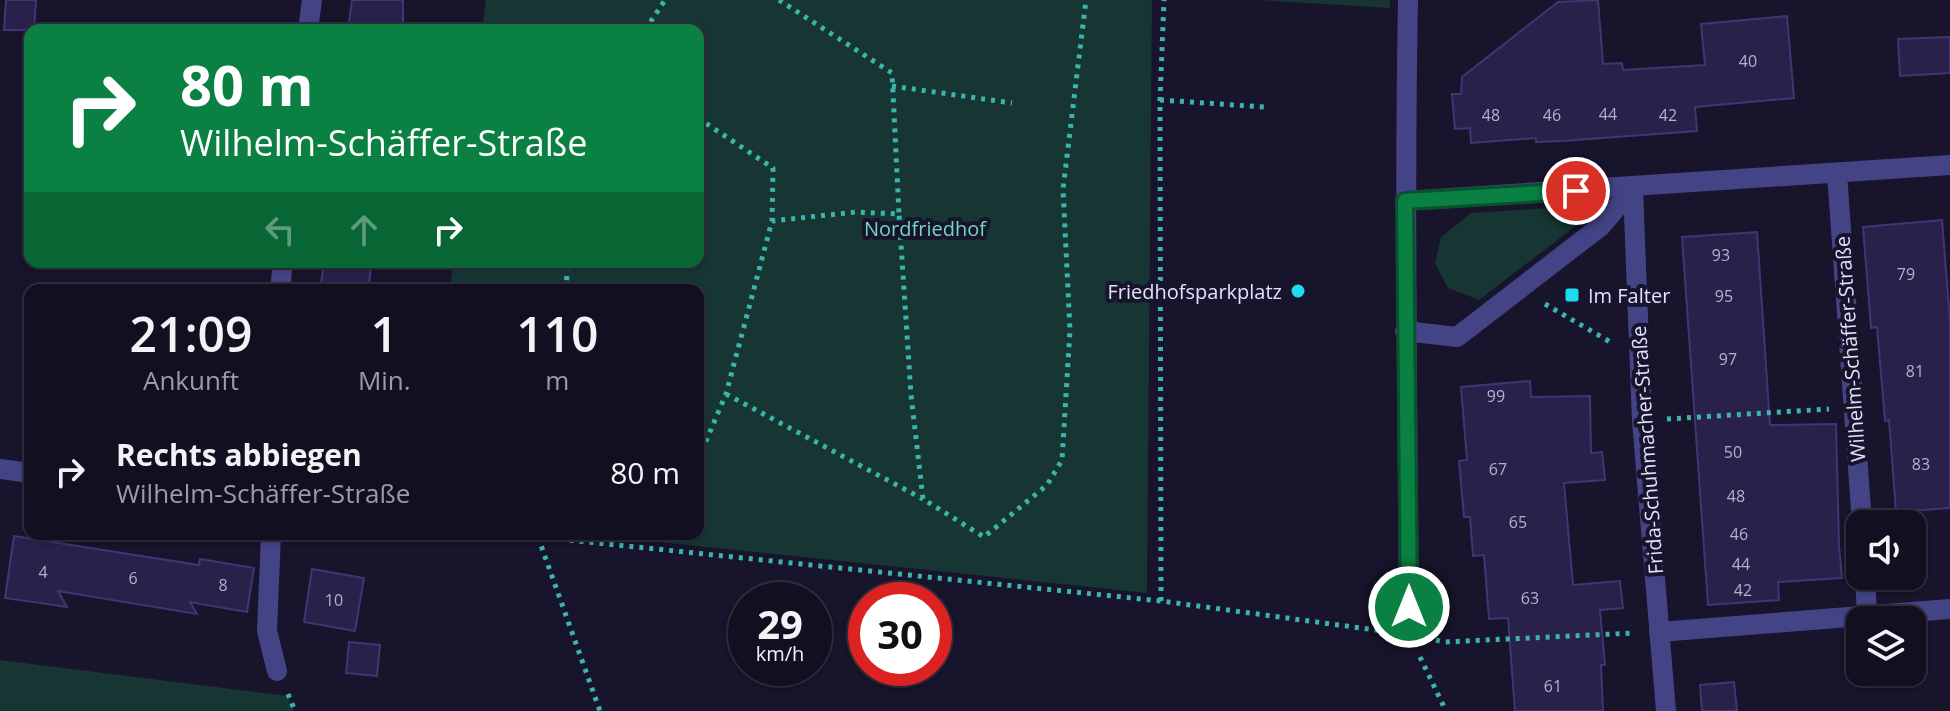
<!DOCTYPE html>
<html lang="de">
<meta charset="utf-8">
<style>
:root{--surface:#110f20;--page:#1e1d2d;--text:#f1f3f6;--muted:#9c9ca5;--line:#302f3e}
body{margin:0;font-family:"Open Sans",sans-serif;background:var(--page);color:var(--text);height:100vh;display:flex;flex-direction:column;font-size:30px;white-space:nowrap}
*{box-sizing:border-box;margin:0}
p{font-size:26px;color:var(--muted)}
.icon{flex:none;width:44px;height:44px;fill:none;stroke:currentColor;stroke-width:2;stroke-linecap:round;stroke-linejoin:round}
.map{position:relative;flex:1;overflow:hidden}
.panel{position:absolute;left:24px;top:284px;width:680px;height:256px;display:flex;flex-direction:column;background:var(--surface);border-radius:16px;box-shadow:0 2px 6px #0004,0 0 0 2px var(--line)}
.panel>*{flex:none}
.hud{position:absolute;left:24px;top:24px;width:680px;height:244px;border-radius:16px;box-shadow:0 2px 6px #0004,0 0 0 2px var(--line);background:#0b8043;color:#fff;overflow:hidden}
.controls{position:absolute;left:1846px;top:510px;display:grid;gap:16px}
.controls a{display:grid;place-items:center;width:80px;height:80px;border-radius:16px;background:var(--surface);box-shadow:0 2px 6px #0004,0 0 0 2px var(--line);font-size:40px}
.speed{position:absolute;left:728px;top:582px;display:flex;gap:16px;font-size:40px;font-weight:700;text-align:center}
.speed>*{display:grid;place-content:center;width:104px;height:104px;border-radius:50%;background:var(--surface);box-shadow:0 2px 6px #0004,0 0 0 2px var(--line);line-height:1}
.speed small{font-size:20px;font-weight:400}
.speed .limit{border:12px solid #d22;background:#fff;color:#111}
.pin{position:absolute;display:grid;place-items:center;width:68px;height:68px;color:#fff;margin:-34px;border:4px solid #fff;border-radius:50%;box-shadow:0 2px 8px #0007}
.me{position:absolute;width:88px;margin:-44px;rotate:0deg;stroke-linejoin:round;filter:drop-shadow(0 0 6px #0008)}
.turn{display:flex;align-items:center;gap:28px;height:168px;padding:0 24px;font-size:36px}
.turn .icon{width:104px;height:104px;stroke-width:2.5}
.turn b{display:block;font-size:56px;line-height:68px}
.lanes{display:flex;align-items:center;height:76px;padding:0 24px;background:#0003;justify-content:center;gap:40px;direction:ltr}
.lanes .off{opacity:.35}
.eta{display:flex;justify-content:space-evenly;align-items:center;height:136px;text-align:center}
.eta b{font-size:48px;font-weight:600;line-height:56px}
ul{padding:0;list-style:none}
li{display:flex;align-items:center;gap:24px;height:104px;padding:0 24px}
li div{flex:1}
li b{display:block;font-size:30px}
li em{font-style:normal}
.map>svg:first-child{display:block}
</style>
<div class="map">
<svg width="1950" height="711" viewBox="0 0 1950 711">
<rect width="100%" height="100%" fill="#17142b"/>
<path fill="#173533" d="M486,0h666l-5,593 -564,-59h115v-244h-248l3,-28h245v-232h-216z
M1258,0h132v8z
M1580,206l1,16 -102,78 -31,-12 -13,-25 6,-26 30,-24z
M0,660l288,36 6,15h-294z"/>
<path fill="#29214a" stroke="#413575" stroke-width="2" d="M6,0h30l-2,30h-30z
M352,0h51v30h-55z
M1598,0l5,64 19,-1 1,7 82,-5 -4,-41 86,-8 7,82 -99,9 2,24 -135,10 -26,1v-4l-65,5 -1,-15 -15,1 -3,-35h9l1,-17 96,-75z
M1950,37v36l-50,3 -2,-37z
M1942,220l8,101v187l-54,4 -7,-92 -4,1 -8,-94 -6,1 -8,-101z
M1757,232l13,193 66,-1 3,122 3,32 -64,4 1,18 -71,5 -26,-368z
M324,262h48l-4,28h-48z
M1530,381l1,16 59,-1 1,57 11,-1 3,28 -41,3 9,102 47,-4 3,27 -23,2 5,55h-4l2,46h-88l-7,-93 -19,1 -5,-64 -11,1 -3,-39h-6l-5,-56 8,-1 -6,-73z
M14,536l185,29 1,-6 54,9 -7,44 -57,-10 7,12 -139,-23 9,16 -62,-9z
M312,569l52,9 -9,53 -51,-9z
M349,642l31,3 -3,31 -31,-3z
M1734,682l3,29h-35l-2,-26z"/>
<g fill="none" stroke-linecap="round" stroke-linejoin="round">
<path stroke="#3bb5ac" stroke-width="5" stroke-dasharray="4 6" stroke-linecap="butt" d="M779,0l113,73 7,141
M645,30l20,-30
M892,86l120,17
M1160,100l104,7
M698,118l75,50 -1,53
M565,290l4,-28
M1545,304l67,39
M726,394l197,105
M1667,419l162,-10
M698,460l28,-66 46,-173 84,-9 43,2 12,181 12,104 61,38 63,-52 15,-25 8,-130 -7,-141 23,-189
M510,534l651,67 222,30
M538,537l62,174
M1161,601l-1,-501 4,-100
M1436,640l8,2 190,-9
M1420,657l26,54
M288,694l7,17"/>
<path stroke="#444386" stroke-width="20" d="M1405,331l52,6 144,-111 32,-38"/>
<path stroke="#444386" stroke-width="20" d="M1408,0c-4,212 0,423 1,635
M308,30l4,-30
M1837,173l25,351
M1633,188l9,233 24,290
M1405,201l545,-36
M280,290l3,-28
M0,469l30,4
M271,534l-4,97 10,40
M1865,576l2,39
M1659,632l291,-23"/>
</g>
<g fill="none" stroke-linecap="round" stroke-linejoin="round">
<g stroke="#07532c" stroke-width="20">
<path id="route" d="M1409,607l-4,-406 171,-10"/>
</g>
<use href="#route" stroke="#0b8043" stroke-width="14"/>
</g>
<g fill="#1cdced" stroke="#17142b" stroke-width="3">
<circle cx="1298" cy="291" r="8"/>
<rect x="1564" y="287" width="16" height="16" rx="4"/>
</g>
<g text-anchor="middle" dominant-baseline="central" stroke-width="8" stroke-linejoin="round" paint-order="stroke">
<g font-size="16" fill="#b4b0d0">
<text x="1748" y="61">40</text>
<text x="1608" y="114">44</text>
<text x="1491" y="115">48</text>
<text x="1552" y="115">46</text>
<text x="1668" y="115">42</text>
<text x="1721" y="255">93</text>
<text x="1906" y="274">79</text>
<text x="1724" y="296">95</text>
<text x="1728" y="359">97</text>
<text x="1915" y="371">81</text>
<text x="1496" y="396">99</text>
<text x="1733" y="452">50</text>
<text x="1921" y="464">83</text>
<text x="1498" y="469">67</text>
<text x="1736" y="496">48</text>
<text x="1518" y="522">65</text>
<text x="1739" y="534">46</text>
<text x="1741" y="564">44</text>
<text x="43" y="572">4</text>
<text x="133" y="578">6</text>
<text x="223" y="585">8</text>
<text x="1743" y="590">42</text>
<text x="1530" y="598">63</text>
<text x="334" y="600">10</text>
<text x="1553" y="686">61</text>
</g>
<g font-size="20" fill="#70d9bd" stroke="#17142b">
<text x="925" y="228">Nordfriedhof</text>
</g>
<g font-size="20" fill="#e3e0fd" stroke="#17142b" text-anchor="end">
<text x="1282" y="291">Friedhofsparkplatz</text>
<text x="1588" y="295" text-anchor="start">Im Falter</text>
</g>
<g font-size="20" fill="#e3e0fd" stroke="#17142b">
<text transform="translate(1850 349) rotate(-94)">Wilhelm-Schäffer-Straße</text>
<text transform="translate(1647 450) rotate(-94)">Frida-Schuhmacher-Straße</text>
</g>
</g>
</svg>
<div class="controls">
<a><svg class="icon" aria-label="sound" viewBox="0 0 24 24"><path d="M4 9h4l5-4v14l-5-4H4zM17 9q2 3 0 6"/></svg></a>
<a><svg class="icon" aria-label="layers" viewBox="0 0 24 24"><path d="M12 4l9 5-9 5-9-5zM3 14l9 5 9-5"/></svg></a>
</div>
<div class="speed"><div>29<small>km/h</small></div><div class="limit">30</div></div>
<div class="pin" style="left:1576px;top:191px;background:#d93025"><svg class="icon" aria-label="arrive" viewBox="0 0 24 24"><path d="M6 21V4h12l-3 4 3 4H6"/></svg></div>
<svg class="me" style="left:1409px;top:607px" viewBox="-20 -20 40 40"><circle r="17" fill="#0b8043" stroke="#fff" stroke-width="3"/><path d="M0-11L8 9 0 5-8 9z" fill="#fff"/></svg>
<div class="hud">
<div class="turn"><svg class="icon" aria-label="right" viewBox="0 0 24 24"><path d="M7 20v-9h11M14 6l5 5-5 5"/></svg><div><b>80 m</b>Wilhelm-Schäffer-Straße</div></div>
<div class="lanes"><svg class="icon off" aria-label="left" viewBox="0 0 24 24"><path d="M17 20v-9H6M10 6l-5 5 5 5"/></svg><svg class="icon off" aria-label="ahead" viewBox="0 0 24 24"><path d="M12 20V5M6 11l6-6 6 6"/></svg><svg class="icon" aria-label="right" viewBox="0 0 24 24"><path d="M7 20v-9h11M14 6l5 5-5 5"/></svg></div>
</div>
<section class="panel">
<div class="eta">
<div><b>21:09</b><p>Ankunft</p></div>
<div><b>1</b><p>Min.</p></div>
<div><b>110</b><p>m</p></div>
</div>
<ul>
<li><svg class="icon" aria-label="right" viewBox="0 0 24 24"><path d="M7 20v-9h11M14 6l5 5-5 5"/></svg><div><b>Rechts abbiegen</b><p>Wilhelm-Schäffer-Straße</p></div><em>80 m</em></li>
</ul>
</section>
</div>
